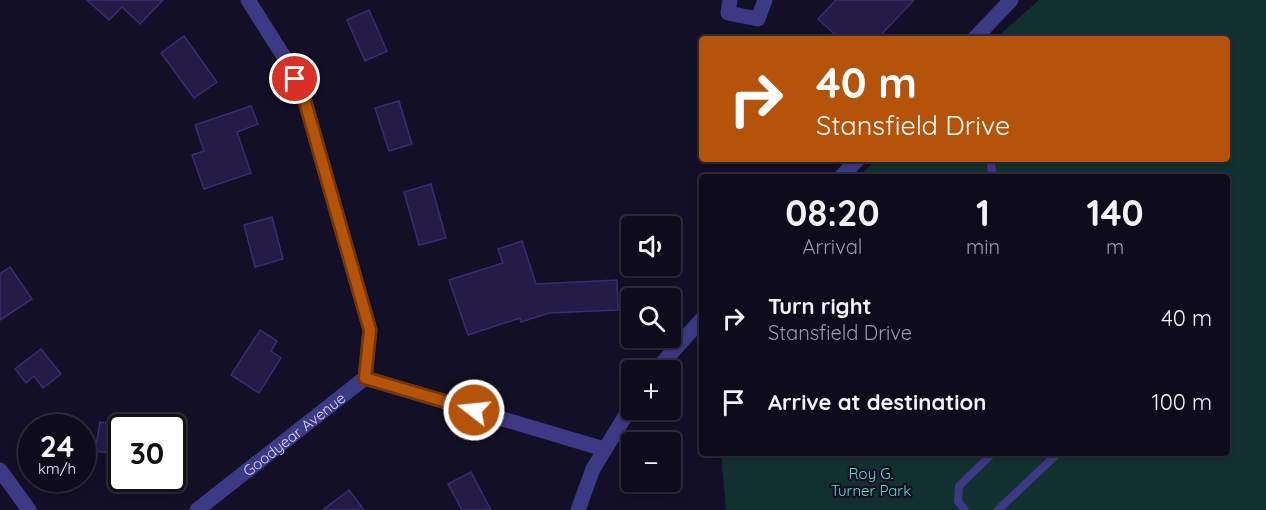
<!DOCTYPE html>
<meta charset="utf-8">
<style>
:root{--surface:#0e0b1c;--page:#171425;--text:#f1f3f6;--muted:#9b9ba3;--line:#2e2b3b}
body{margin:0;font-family:Quicksand,sans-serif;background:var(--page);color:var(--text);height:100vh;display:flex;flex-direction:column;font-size:22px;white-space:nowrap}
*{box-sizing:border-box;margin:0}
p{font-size:20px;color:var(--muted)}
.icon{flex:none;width:33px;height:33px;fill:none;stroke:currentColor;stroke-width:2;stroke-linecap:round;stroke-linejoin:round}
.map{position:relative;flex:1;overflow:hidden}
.side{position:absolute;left:699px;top:174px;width:531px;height:282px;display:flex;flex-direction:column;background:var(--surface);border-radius:6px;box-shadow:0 3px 9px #0003,0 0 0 2px var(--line)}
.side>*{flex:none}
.top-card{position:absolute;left:699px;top:36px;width:531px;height:126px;border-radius:6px;box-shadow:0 3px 9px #0003,0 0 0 2px var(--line);background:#b45309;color:#fff;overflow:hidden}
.fabs{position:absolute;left:621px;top:216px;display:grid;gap:12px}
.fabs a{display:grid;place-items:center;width:60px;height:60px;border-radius:6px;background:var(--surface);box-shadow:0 3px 9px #0003,0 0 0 2px var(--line);font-size:30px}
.speed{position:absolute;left:18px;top:414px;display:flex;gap:12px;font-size:30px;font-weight:700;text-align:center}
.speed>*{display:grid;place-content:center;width:78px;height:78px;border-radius:50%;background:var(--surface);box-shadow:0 3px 9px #0003,0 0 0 2px var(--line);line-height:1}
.speed small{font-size:15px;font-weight:400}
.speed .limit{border:3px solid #111;border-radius:9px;background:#fff;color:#111}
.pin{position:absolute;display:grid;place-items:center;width:51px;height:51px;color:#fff;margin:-26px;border:3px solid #fff;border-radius:50%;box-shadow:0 2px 6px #0007}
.me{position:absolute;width:66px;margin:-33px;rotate:286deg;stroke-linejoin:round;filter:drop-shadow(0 0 4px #0008)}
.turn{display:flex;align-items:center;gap:21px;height:126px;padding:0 18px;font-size:27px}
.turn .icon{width:78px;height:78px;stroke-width:2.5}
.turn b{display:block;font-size:42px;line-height:51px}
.eta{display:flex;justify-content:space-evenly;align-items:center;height:102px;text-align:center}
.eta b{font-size:36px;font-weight:800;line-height:42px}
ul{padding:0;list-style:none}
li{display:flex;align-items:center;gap:18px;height:84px;padding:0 18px}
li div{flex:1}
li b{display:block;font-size:22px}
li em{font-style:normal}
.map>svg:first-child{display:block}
</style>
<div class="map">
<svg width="1266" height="510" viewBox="0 0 1266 510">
<rect width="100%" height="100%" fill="#130f26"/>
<path fill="#12302f" d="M1039,0h227v510h-540l-5,-57h506v-276h-368l17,-18h351v-120h-232z"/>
<path fill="#241b47" stroke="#3b2d73" stroke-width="1.5" d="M87,0h76l-23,24 -18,-17 -13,13z
M836,0h78l-37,39h-37l-22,-20z
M369,10l18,41 -22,10 -18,-41z
M184,36l33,46 -23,16 -33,-45z
M399,101l13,43 -23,7 -14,-43z
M251,106l7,18 -21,8 14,41 -47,16 -12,-34 12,-4 -9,-26z
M431,184l15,54 -27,7 -15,-53z
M272,217l11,42 -28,8 -11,-42z
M522,241l14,43 81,-4 1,30 -69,3 -28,9 -1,-4 -52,17 -19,-55 54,-17 -5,-14z
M10,267l22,32 -32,21v-46z
M260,330l17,11 -6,10 10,7 -22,35 -28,-18z
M41,349l20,25 -18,14 -9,-12 -8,7 -11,-14z
M100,422l22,4v29l-27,-4z
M471,472l20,38h-29l-14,-26z
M349,490l15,20h-41z"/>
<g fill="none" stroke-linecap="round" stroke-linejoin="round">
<path stroke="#3d3a85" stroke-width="8" d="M990,159l3,18
M965,510l-7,-9 1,-15 34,-33
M998,510l60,-57"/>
<g stroke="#3d3a85" stroke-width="15">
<path d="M248,0l38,60 18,38 66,232 -5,48"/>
<path d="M730,0l-2,13 30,6 7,-19"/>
<path d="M0,470l29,40"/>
<path id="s1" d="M197,510l168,-132 239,71"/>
</g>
<path stroke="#3d3a85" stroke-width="15" d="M974,39l37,-39
M841,177l17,-18
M656,370l46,-51
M578,510l15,-41 39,-64"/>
</g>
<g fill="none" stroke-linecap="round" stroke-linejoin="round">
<g stroke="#753606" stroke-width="15">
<path id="route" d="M295,79l9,19 66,232 -5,48 109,32"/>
</g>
<use href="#route" stroke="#b45309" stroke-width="10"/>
</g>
<g text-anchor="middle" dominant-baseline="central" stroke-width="4.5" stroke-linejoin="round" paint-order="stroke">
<g font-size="15" fill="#d9d4ff" stroke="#130f26">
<text stroke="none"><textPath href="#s1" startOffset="123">Goodyear Avenue</textPath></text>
</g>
<g font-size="15" fill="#5fe0c0" stroke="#130f26">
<text x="871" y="473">Roy G.<tspan x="871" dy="17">Turner Park</tspan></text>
</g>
</g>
</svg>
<div class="fabs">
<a><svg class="icon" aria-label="sound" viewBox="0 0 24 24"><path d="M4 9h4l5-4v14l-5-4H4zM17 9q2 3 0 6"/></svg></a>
<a><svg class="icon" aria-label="search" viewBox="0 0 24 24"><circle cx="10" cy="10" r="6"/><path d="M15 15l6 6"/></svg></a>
<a>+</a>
<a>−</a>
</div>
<div class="speed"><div>24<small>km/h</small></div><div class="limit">30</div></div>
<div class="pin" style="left:295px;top:79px;background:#d93025"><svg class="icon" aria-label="arrive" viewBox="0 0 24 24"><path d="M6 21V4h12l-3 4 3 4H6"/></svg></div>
<svg class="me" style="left:474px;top:410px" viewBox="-20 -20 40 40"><circle r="17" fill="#b45309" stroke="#fff" stroke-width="3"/><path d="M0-11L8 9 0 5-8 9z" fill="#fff"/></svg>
<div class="top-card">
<div class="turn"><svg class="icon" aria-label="right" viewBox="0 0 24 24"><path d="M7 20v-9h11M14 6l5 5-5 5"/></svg><div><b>40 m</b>Stansfield Drive</div></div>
</div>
<section class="side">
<div class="eta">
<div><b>08:20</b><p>Arrival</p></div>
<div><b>1</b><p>min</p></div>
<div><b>140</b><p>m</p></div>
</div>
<ul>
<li><svg class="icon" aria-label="right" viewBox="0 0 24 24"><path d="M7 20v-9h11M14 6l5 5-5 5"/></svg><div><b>Turn right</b><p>Stansfield Drive</p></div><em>40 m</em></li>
<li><svg class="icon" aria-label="arrive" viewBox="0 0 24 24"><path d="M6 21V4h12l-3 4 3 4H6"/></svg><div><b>Arrive at destination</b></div><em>100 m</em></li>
</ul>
</section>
</div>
